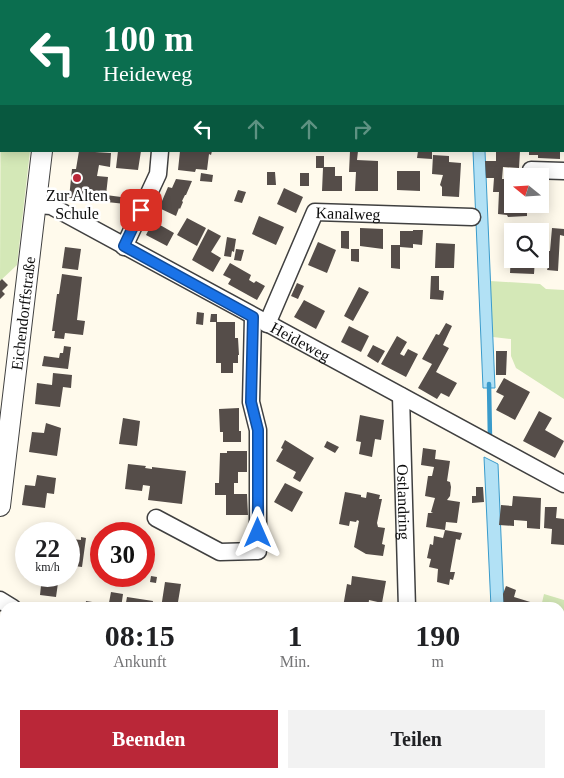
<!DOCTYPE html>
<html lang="de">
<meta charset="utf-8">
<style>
:root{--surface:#fff;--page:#f2f2f2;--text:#202124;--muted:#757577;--accent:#ba2738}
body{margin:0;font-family:"Times New Roman",serif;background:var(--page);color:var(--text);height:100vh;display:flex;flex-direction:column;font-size:19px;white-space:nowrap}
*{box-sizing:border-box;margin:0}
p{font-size:16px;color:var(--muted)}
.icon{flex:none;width:28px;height:28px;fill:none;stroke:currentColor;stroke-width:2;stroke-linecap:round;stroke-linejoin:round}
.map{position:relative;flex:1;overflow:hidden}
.panel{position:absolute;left:0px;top:602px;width:565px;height:176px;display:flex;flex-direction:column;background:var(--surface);border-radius:15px 15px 0 0;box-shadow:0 2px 12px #0003}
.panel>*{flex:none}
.banner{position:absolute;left:0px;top:0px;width:565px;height:152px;box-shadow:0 2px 12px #0003;background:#0b6e4f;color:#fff;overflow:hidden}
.needle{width:32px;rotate:288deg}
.fabs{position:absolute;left:504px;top:168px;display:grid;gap:10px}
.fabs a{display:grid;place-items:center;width:45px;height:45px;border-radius:0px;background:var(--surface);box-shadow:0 2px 12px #0003;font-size:25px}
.speed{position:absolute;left:15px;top:522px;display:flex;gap:10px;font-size:25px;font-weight:700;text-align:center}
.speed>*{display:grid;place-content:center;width:65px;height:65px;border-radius:50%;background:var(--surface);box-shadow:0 2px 12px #0003;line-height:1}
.speed small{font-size:12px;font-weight:400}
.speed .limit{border:8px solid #d22;background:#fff;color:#111}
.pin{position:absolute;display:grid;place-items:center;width:42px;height:42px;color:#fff;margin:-21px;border-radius:10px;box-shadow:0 2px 8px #0006}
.me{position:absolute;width:55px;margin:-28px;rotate:0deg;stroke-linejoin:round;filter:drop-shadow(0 0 4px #0008)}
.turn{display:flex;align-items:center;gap:18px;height:105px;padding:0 20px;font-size:22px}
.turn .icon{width:65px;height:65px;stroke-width:2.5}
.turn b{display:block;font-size:35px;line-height:42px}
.lanes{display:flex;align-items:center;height:48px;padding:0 20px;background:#0003;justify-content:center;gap:25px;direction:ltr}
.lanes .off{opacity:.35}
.eta{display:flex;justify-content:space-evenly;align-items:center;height:85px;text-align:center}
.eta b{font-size:30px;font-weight:700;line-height:35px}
.action{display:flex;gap:10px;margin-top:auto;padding:10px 20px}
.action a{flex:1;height:58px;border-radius:0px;background:var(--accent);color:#fff;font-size:20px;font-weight:700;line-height:58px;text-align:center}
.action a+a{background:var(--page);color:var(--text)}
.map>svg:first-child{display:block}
</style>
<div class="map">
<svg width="564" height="778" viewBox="0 0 564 778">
<rect width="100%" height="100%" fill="#fffaec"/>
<path fill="#d4e8b7" d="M1,17v134h29l-13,114 -17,16z
M490,281l50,3 6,5 18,1v109l-48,-31 -5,-12v-17l-18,-2z
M544,594l20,6v178h-53l-1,-4h50v-166l-19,-1z"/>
<path fill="#b2e1f5" stroke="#3a9bcb" d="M473,151h12l10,237h-12z
M484,457l14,7 6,143h-13z"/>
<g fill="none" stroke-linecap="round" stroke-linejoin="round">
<path stroke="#3a9bcb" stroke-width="4.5" d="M489,384l1,55"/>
</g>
<path fill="#554d49" d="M79,151l32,2 -1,14 -11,-2 -2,11 11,1 -2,18 30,4 -1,6 -66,-7 3,-29h4z
M118,151h23l-3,19 -22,-2z
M180,151h32l-1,4 -2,-1 -2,16 -11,-1 -1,3 -17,-2z
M350,151h8l-1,9 21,1v30h-23l1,-19h-7z
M418,151h14v8l-15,-1z
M496,151h24l-1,17 -16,-1 -1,12h8v13h2v12h15v12l-19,1 -1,-2 -9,-1 1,-22h-6l1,-14h-8l-1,-17h11z
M529,151h31v8l-22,-1v-3h-9z
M433,155l16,1v6l12,1 -2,34 -17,-1v-9l-2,-2 3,-10 -11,-1z
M316,156h8v11h11v9h7v15h-20l1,-23h-7z
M397,171h23v20l-23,-1z
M267,172h8l1,13h-9z
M201,173l12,2 -1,7 -12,-1z
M300,173h9v13h-9z
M176,179l16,2 -6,14h-1l-3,6 1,1 -3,7 -1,-1 -3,8 -17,-8 9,-21 4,1z
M284,188l19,9 -7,16 -19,-9z
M238,190l8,2 -4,11 -8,-2z
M259,216l25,11 -8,18 -24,-11z
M187,218l19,10 -9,18 -20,-11z
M153,221l21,12 -7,13 -21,-11z
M360,228l23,1v20l-23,-3z
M552,228l12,1v7l-4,-1 -2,36 -11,-1 1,-3 -10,-1 2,-18h9v3h1z
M208,229l13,7 -10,16 10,6 -8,14 -21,-12z
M413,230h10l-1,15 -9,-1v4l-13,-1v22l-9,-1v-23h9v-14h13z
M341,231h8v18l-8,-1z
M227,237l9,2 -2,13 -2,-1 -1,6 -7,-1z
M318,242l18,8 -9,23 -19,-8z
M436,243l19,1 -1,24h-19z
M65,247l16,2 -3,21 -16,-2z
M236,249l8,1 -3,11 -7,-1z
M351,249h8v13l-8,-1z
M511,254h1v5h23l-1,15 -24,-1z
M230,263l21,12 -2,5 5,3 2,-2 9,5 -8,14 -29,-16 3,-5 -8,-4z
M62,274l20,3 -5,43 8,1 -2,14 -18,-2 -1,6 -10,-1 1,-7h-3l5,-37h2z
M431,276h8v14l5,1 -1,9 -13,-1z
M2,279l6,6 -6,6 3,3 -5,5v-18z
M297,283l7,3 -6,13 -7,-3z
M359,287l10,5 -16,29 -9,-5z
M304,300l21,11 -9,18 -22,-12z
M197,312l7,1 -1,12 -7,-1z
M211,314h6v8h18v16h3l1,17h-1v8h-5v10h-12v-10h-5v-41h-6z
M446,323l6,3 -9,19 6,3 -13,24 21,11 -8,14 -8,-4 -4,6 -19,-11 14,-24 -10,-5 14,-25 3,1z
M349,326l20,10 -8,16 -20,-10z
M397,336l10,6 -7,12 4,2 4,-7 10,5 -12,23 -25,-13z
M373,345l12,6 -7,12 -11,-7z
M64,346l7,1 -3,22 -26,-3 2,-10 15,2 1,-5h3z
M496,351h11l-1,24h-10z
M53,373l19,2 -1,13 -8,-1 -3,20 -25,-3 2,-21 15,2z
M504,378l26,14 -15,28 -19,-10 8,-14 -8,-4z
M239,408v23h2v11h-18v-10h-3l-1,-23z
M539,411l13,7 -7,12 19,11 -9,17 -32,-17z
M360,415l24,5 -3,20 -6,-1 -3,18 -13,-3 2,-12 -5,-1z
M123,418l17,3 -3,25 -18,-2z
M46,423l15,5 -4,28 -28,-4 3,-20 12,1z
M285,440l29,18 -14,24 -7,-4 3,-6 -20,-11 7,-12 -2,-1z
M327,441l12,6 -4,6 -11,-6z
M423,448l13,2 -1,9 15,2 -3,20 3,1 1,5 -1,9 -3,4 13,2 -3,21 -11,-1 -1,8 17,3 -2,7 -4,-1 -6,33h5l-2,8 -3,-1 -1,6 -12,-3 1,-13 -9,-2 2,-8 -4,-1 3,-14 3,1 1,-9 9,2 2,-8 -19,-3 2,-14h5l-2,-1 4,-14 -10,-2 3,-20h4l2,-9 -13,-2z
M227,451h20v21h-9v11h-4v11h13l1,21h-22v-20h-11v-12h4l1,-30h7z
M128,464l18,2 -1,2 7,1v-2l34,4 -4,33 -34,-4 2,-14 -7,-1 -1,6 -17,-2z
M37,475l19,3 -2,16 -7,-1 -2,15 -23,-3 3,-20 10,1z
M285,483l18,9 -11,20 -18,-10z
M476,487h7l1,15 -12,1v-7h4z
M345,492l16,3v2l5,1 1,-6 13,3 -1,4h3l-5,24 1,4 7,1 -3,16 3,1 -2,11 -17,-2 -12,-7 5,-26 -2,-1 -1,2 -6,-1 -1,5 -10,-2z
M513,496l28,2 -1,31 -13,-1v-7l-13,-1v6l-15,-1 2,-20 11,1z
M545,507h12l-1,11 8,1v26l-13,-1 1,-15 -8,-1z
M81,537l5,1 -4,29 -8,-1 1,-10 -5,-1 2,-16 9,1z
M42,576h17l-3,21 -16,-2z
M151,576l6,1 -1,6 -6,-1z
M352,576l34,5 -4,22 -13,-3 -1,8 -25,-1 4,-23 4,1z
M165,582l16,2 -4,24h-16z
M506,586l10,4 -2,7 26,8v3h-36l-1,-14z
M111,592l12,2 -2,14h-13z
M127,597l26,4 -1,7h-27z
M86,601l19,3 -1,4h-19z
M437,602l25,4 -1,2h-24z
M13,774h12v4h-12z
M138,774h25l-2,4h-25z
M206,774h20v4h-21z
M362,774h24l-1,4h-23z
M431,774h14l-1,4h-14z"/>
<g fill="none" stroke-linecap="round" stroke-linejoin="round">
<g stroke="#404040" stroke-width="19">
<g id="minor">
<path d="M325,0v1"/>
<path d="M5,1l1,-1"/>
<path d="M164,1v-1"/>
<path d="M531,170l33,1"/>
<path id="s1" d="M36,205l15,1 513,278"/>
<path d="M124,247l34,-73 2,-23"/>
<path id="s2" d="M267,324l48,-112 157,5"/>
<path id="s3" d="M401,396l6,212"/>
<path d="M156,518l64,34 38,-1v-121l-7,-28 2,-85"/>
<path d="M0,600l13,8"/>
<path d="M294,774l7,4"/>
<path d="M184,778l2,-4"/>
<path d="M408,778l1,-4"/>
</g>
</g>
<g stroke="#404040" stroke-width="22">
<g id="tertiary">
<path d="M60,1v-1"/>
<path id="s4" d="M0,506l42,-355"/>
</g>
</g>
<use href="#minor" stroke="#fff" stroke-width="16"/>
<use href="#tertiary" stroke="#fff" stroke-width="20"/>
</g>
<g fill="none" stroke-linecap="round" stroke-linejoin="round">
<g stroke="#114b97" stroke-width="12">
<path id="route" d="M141,210l-17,36 129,71 -2,85 7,28v103"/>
</g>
<use href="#route" stroke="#1a73e8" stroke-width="9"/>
</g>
<circle fill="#ba2738" stroke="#fff" stroke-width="2" cx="77" cy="178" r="5"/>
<g text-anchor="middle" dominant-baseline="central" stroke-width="5" stroke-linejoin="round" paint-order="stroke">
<g font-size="16" fill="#0d0d0d" stroke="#fff">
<text x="77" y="195">Zur Alten<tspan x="77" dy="18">Schule</tspan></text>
</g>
<g font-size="16" fill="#0d0d0d" stroke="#fff">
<text stroke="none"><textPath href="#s2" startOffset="155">Kanalweg</textPath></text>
<text stroke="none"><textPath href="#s4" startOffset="194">Eichendorffstraße</textPath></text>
<text stroke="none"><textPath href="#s1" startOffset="299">Heideweg</textPath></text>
<text stroke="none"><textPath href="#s3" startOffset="106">Ostlandring</textPath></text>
</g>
</g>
</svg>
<div class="fabs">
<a><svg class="needle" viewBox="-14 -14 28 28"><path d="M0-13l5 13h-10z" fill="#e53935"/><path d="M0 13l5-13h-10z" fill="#757577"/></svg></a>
<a><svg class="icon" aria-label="search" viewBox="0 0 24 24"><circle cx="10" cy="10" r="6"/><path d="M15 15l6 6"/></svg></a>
</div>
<div class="speed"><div>22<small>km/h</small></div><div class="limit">30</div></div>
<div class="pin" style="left:141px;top:210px;background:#d93025"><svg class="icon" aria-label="arrive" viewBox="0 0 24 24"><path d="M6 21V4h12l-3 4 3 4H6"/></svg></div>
<svg class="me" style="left:258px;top:533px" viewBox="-20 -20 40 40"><path d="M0-17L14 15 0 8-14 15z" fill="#1a73e8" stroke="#fff" stroke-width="4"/></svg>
<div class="banner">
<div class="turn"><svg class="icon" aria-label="left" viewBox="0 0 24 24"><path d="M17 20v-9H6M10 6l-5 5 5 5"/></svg><div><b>100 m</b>Heideweg</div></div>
<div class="lanes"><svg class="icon" aria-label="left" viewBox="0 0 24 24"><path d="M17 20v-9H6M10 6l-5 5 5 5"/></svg><svg class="icon off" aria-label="ahead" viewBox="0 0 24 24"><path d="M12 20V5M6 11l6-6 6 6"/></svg><svg class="icon off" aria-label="ahead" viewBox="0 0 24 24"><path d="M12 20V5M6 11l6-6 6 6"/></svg><svg class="icon off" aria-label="right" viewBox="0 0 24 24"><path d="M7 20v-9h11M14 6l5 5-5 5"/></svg></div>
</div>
<section class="panel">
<div class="eta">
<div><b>08:15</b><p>Ankunft</p></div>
<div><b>1</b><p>Min.</p></div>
<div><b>190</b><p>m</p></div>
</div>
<div class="action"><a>Beenden</a><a>Teilen</a></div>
</section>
</div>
